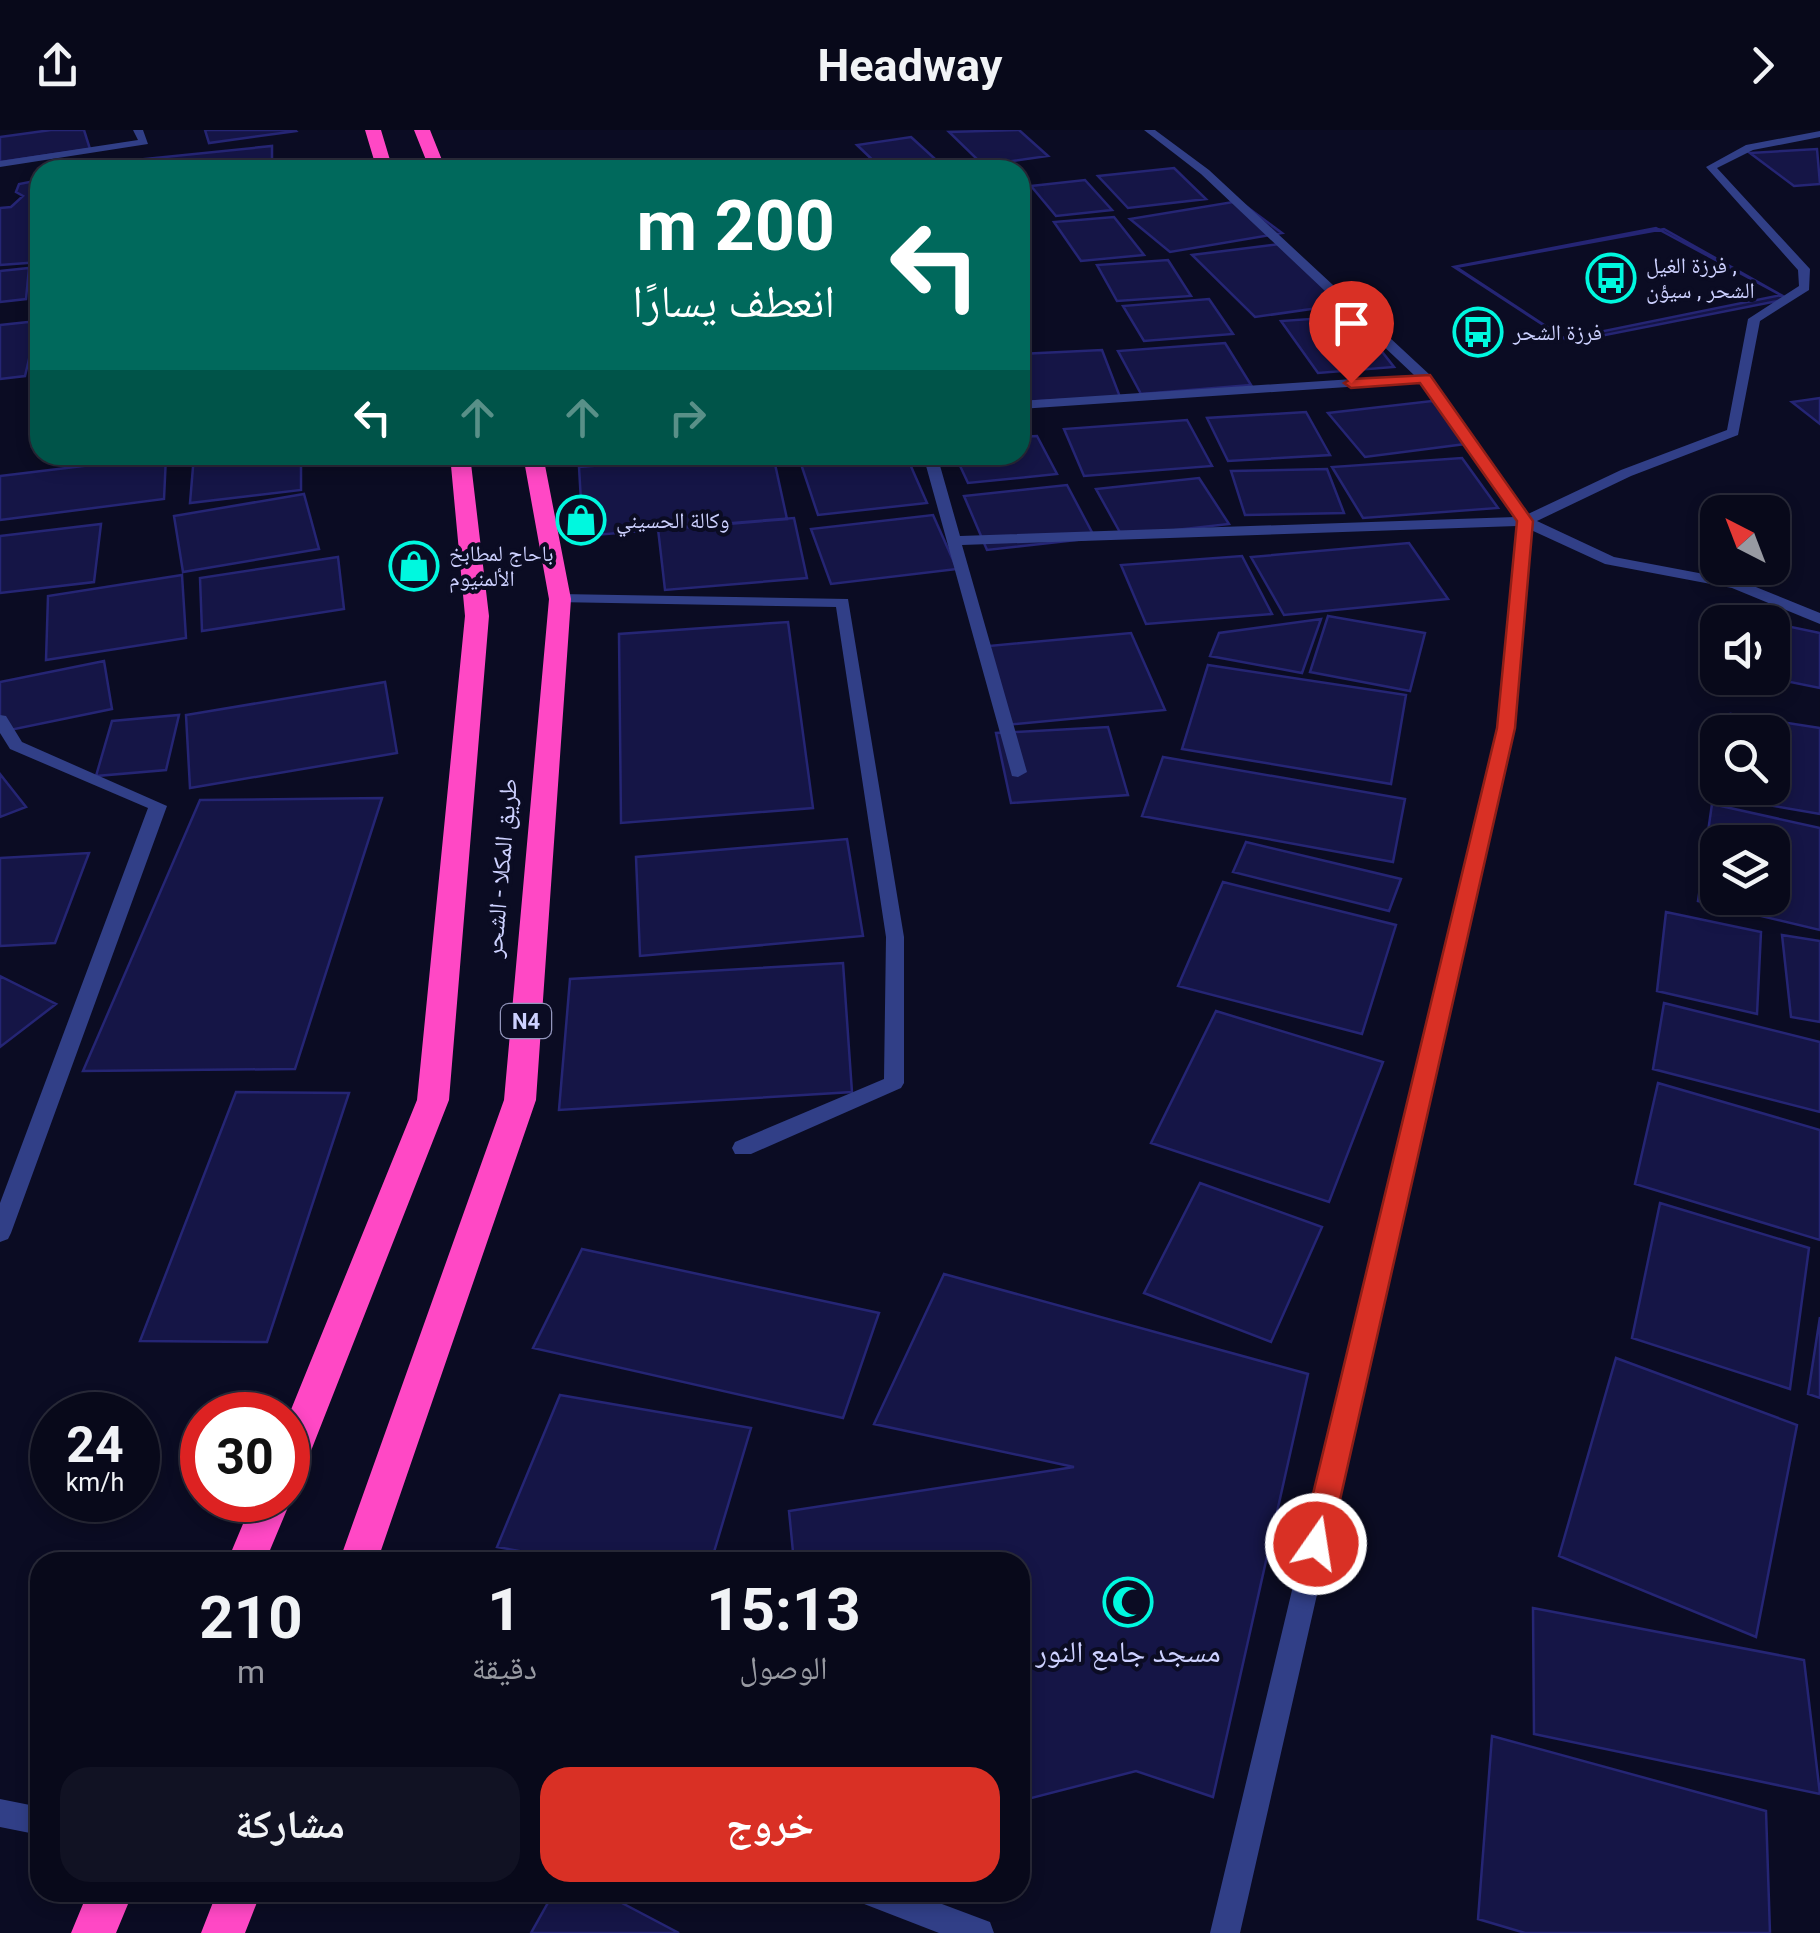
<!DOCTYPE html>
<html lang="ar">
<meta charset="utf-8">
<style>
:root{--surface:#08091a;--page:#111223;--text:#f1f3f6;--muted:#989aa2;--line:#292a39;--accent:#d93025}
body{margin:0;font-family:Roboto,"Noto Naskh Arabic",sans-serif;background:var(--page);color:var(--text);direction:rtl;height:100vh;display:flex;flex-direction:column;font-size:38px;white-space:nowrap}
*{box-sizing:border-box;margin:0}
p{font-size:32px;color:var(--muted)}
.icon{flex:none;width:55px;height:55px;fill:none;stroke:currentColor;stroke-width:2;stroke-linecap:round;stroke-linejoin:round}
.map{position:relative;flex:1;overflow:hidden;direction:ltr}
.drawer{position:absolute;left:30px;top:1422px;width:1000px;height:350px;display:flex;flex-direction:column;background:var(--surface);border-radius:30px;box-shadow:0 5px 15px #0003,0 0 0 2px var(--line);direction:rtl}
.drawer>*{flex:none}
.hud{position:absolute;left:30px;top:30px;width:1000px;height:305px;border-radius:30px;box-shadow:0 5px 15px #0003,0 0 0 2px var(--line);direction:rtl;background:#00695c;color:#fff;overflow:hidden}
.needle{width:65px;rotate:318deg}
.buttons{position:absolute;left:1700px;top:365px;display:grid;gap:20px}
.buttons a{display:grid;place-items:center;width:90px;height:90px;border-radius:20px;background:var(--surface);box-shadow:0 5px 15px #0003,0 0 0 2px var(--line);font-size:50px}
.speed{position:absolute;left:30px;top:1262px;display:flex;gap:20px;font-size:50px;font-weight:700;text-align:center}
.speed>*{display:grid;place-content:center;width:130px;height:130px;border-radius:50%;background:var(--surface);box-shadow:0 5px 15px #0003,0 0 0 2px var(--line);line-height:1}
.speed small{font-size:25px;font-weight:400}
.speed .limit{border:15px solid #d22;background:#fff;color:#111}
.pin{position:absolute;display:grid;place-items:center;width:85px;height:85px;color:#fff;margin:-102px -42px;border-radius:50% 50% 50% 0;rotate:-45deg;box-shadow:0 0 10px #0007}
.pin .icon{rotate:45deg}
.me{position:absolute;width:110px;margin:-55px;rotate:13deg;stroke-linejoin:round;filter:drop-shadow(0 0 8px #0008)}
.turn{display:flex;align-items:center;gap:35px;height:210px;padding:0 30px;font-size:45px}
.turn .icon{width:130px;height:130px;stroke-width:2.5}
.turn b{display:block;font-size:70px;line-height:85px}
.lanes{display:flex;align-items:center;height:95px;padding:0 30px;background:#0003;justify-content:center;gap:50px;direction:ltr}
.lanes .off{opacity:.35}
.eta{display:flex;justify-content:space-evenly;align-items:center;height:170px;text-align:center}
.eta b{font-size:60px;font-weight:700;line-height:70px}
.button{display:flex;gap:20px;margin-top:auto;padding:20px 30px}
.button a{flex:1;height:115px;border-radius:30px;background:var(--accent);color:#fff;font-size:40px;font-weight:700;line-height:115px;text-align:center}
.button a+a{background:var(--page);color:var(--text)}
header{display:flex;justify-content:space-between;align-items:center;height:130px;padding:0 30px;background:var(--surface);font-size:45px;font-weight:700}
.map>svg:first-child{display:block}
</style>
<header><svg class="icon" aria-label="forward" viewBox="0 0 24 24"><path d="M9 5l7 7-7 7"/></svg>Headway<svg class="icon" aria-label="share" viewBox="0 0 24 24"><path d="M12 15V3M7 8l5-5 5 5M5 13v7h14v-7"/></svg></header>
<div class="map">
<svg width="1820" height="1803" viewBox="0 0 1820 1803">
<rect width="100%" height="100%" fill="#0b0c23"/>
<path fill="#151546" stroke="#252574" stroke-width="2.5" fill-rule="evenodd" d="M51,0h33l6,19 -90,13v-25z
M205,0h90l1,1 -87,12z
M1019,0l29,26 -65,9 -34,-33z
M911,7l34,31 -62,2 -26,-25z
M272,16v24h-191l15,-6z
M1817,19l3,35 -26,2 -44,-33z
M1174,38l32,31 -78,9 -30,-32z
M40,50v82l-40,3v-57l11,-1 12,-11 -7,-4 3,-8z
M1085,50l27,30 -56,6 -25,-30z
M1239,71l43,32 -112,19 -40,-33z
M1114,87l30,38 -63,6 -27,-39z
M1656,98l125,67 -216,44 -111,-72z
M1664,99l124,70 -218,43 -114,-75z
M1280,114l67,60 -92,13 -63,-62z
M1168,130l23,36 -74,5 -20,-36z
M29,138l-3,31 -26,3v-31z
M1209,169l24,35 -89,7 -21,-35z
M1354,186l40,51 -76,6 -37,-52z
M38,191l-13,55 -25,3v-54z
M1225,213l26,42 -110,9 -23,-43z
M1102,220l18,47 -100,5v-48z
M1820,268v26l-28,-22z
M1432,271l41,42 -108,14 -37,-44z
M1306,282l24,43 -102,6 -21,-43z
M1187,290l25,46 -128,10 -20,-47z
M1037,306l20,38 -89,9 -13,-28h65v-18z
M194,325h107v35l-111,13z
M730,325h43l14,64 -204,17 -4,-69z
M798,325h108l21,48 -109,12z
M166,326l-2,43 -164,21v-44z
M1462,328l36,50 -135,10 -31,-51z
M1327,339l17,44 -99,2 -14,-44z
M1199,348l30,46 -107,12 -26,-47z
M1067,355l28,53 -108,12 -23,-54z
M304,364l15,55 -136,23 -9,-56z
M933,385l24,54 -126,15 -20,-55z
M794,388l13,60 -142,12 -7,-61z
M101,394l-7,58 -94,11v-57z
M1409,413l39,56 -164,16 -33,-58z
M1242,426l30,58 -126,10 -25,-59z
M338,427l6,52 -142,22 -2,-53z
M182,445l4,63 -140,22 2,-64z
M1723,482l49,10h-51z
M1328,486l97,17 -15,58 -100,-19z
M1321,489l-19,54 -92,-17 9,-23z
M788,492l25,186 -192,15 -2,-189z
M1772,493l48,10v55l-49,-10z
M1131,503l34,77 -160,15 -27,-78z
M104,531l8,48 -112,23v-50z
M1208,535l198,30 -15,89 -209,-35z
M385,552l12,71 -207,35 -4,-73z
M1731,584l89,14v86l-87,-15v-11h39v-56h-40z
M179,585l-13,55 -70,6 16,-55z
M1108,597l20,68 -117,8 -15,-70z
M1163,627l242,42 -12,63 -251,-46z
M0,644l26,33 -26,10z
M382,668l-87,271 -212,2 117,-271z
M1712,674l108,24v102l-122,-29zM1718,712h54v56h-54z
M847,709l16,97 -223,20 -4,-99z
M1246,712l155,37 -12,32 -156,-39z
M89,723l-34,90 -55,3v-88z
M1223,752l173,43 -34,109 -184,-48z
M1666,782l95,20 -4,82 -100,-23z
M1782,805l38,6v81l-29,-5z
M843,833l9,129 -293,18 11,-131z
M0,846l56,28 -56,43z
M1664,873l156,39v70l-167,-43z
M1216,881l167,51 -54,140 -178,-59z
M1658,953l162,47v110l-185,-56z
M236,962l113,1 -82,249 -127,-1z
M1200,1053l122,44 -51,115 -127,-49z
M1660,1073l149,45 -19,141 -158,-51z
M582,1119l297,64 -36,105 -310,-70z
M944,1144l364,100 -95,423 -77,-26 -116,30v-239h-226l-5,-51 285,-44 -200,-43z
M1820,1187v81l-12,-4z
M1616,1228l181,67 -41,212 -197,-81z
M560,1265l191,33 -40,134h-131l-83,-15z
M1533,1478l271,52 16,134 -286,-60z
M1492,1606l274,75 4,122h-245l-47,-14z
M554,1762h47l78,41h-148z"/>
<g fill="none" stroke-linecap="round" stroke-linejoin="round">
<path fill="#313f87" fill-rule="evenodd" d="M133,0h10l5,14 -148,23v-6l138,-21z
M1144,0h11l54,40 221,205 98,139 93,-44 106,-40 21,-111 51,-33 -1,-16 -92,-103 40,-22 74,-14v6l-67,13 -36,18 93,101 -1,21 -49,31 -22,114 -107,41 -94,45 77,36 127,24 79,32v11l-88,-36 -127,-24 -74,-34 -17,199 -274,1204h-30l288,-1204 19,-203 -555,19 65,227 -9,5 -6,-1 -89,-321h14l23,81 555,-19 -94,-135 -401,27v-8l394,-26 -213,-201z
M560,464l288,5 56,338v146l-3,5 -150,66h-16l-3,-6 3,-6 149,-63 2,-142 -50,-330 -281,-5 -3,-3z
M0,585l6,1 16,26 145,64 -156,427 -3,6 -8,3v-39l148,-395 -138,-59 -10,-16z
M0,1669l40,8v28l-40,-8z
M854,1762h56l80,30 4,11h-55l-80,-31z"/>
<path fill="#ff48c5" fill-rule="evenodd" d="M365,0h16l12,40h-16z
M414,0h16l16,40h-16z
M450,325h20l19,161 -40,484 -142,361 -6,11 -13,5v-60l129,-317 48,-484z
M523,325h20l28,144 -35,501 -159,462h-38l165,-462 45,-501z
M288,1363l3,7 -26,62h-38l26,-62h35z
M88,1762h45l-17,41h-45z
M217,1762h44l-16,41h-44z"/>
</g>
<path fill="#d93025" stroke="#8d1f18" stroke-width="2.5" d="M1430,245l103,146 -18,207 -185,816 -4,10 -10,4 -11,-4 -4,-10 196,-816 20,-207 -97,-138 -69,5 -7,-5 7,-4z"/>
<defs>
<g id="bus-ring" transform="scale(2.5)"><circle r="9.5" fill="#0b0c23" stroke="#00f8df" stroke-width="1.5"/><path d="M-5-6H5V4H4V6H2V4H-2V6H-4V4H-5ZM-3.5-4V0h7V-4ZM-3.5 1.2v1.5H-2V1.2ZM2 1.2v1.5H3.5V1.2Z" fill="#00f8df"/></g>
<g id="shop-ring" transform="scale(2.5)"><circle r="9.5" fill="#0b0c23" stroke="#00f8df" stroke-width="1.5"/><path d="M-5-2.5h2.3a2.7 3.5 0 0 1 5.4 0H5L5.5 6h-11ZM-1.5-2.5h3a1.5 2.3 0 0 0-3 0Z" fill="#00f8df"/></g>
<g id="mosque-ring" transform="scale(2.5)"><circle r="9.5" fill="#0b0c23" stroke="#00f8df" stroke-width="1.5"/><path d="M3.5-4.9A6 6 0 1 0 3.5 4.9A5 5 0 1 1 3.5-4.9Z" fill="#00f8df"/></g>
</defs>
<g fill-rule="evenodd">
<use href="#bus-ring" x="1611" y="148"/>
<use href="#bus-ring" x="1478" y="202"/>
<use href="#shop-ring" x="581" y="390"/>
<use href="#shop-ring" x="414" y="436"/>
<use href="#mosque-ring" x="1128" y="1472"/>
</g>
<g text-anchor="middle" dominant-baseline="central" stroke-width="8" stroke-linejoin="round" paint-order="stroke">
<g font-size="22" fill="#cdd1ff" stroke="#0b0c23" text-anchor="start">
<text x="1646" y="135">فرزة الغيل ,<tspan x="1646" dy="25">الشحر , سيؤن</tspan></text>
<text x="1513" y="202">فرزة الشحر</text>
<text x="616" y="390">وكالة الحسيني</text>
<text x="449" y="423">باحاج لمطابخ<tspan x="449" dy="25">الألمنيوم</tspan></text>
</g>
<rect fill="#0b0c23" stroke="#9396bd" stroke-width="2.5" x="501" y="874" width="50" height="34" rx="8"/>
<g font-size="22" font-weight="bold" fill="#cdd1ff">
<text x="526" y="891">N4</text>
</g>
<g font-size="25" fill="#cdd1ff" stroke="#0b0c23">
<text transform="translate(501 738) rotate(-85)">طريق المكلا - الشحر</text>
</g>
<g font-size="30" fill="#cdd1ff" stroke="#0b0c23">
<text x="1128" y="1521">مسجد جامع النور</text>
</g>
</g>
</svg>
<div class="buttons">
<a><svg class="needle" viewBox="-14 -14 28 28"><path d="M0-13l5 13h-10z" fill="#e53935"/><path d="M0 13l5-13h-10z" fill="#989aa2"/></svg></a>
<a><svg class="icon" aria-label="sound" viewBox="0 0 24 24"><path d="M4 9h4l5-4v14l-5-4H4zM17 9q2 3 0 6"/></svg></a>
<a><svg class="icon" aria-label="search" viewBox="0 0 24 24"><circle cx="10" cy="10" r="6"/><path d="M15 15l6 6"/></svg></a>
<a><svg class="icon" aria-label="layers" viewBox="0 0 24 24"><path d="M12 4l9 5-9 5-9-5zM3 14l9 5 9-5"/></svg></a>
</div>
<div class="speed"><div>24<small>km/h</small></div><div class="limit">30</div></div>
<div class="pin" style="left:1351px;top:253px;background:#d93025"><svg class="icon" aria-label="arrive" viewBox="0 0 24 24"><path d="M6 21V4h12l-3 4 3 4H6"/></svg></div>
<svg class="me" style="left:1316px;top:1414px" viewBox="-20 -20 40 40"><circle r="17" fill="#d93025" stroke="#fff" stroke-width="3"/><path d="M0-11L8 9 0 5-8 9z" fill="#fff"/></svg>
<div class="hud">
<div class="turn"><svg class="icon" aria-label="left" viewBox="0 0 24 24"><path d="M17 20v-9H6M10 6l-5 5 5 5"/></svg><div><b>200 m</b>انعطف يسارًا</div></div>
<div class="lanes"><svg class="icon" aria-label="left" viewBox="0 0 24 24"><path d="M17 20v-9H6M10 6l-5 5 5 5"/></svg><svg class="icon off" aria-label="ahead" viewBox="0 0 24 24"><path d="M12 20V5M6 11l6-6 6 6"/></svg><svg class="icon off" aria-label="ahead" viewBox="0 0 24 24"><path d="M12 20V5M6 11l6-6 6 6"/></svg><svg class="icon off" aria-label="right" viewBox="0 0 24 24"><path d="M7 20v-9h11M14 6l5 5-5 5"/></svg></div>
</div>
<section class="drawer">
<div class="eta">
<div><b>15:13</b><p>الوصول</p></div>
<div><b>1</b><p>دقيقة</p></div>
<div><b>210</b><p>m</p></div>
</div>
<div class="button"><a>خروج</a><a>مشاركة</a></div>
</section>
</div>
